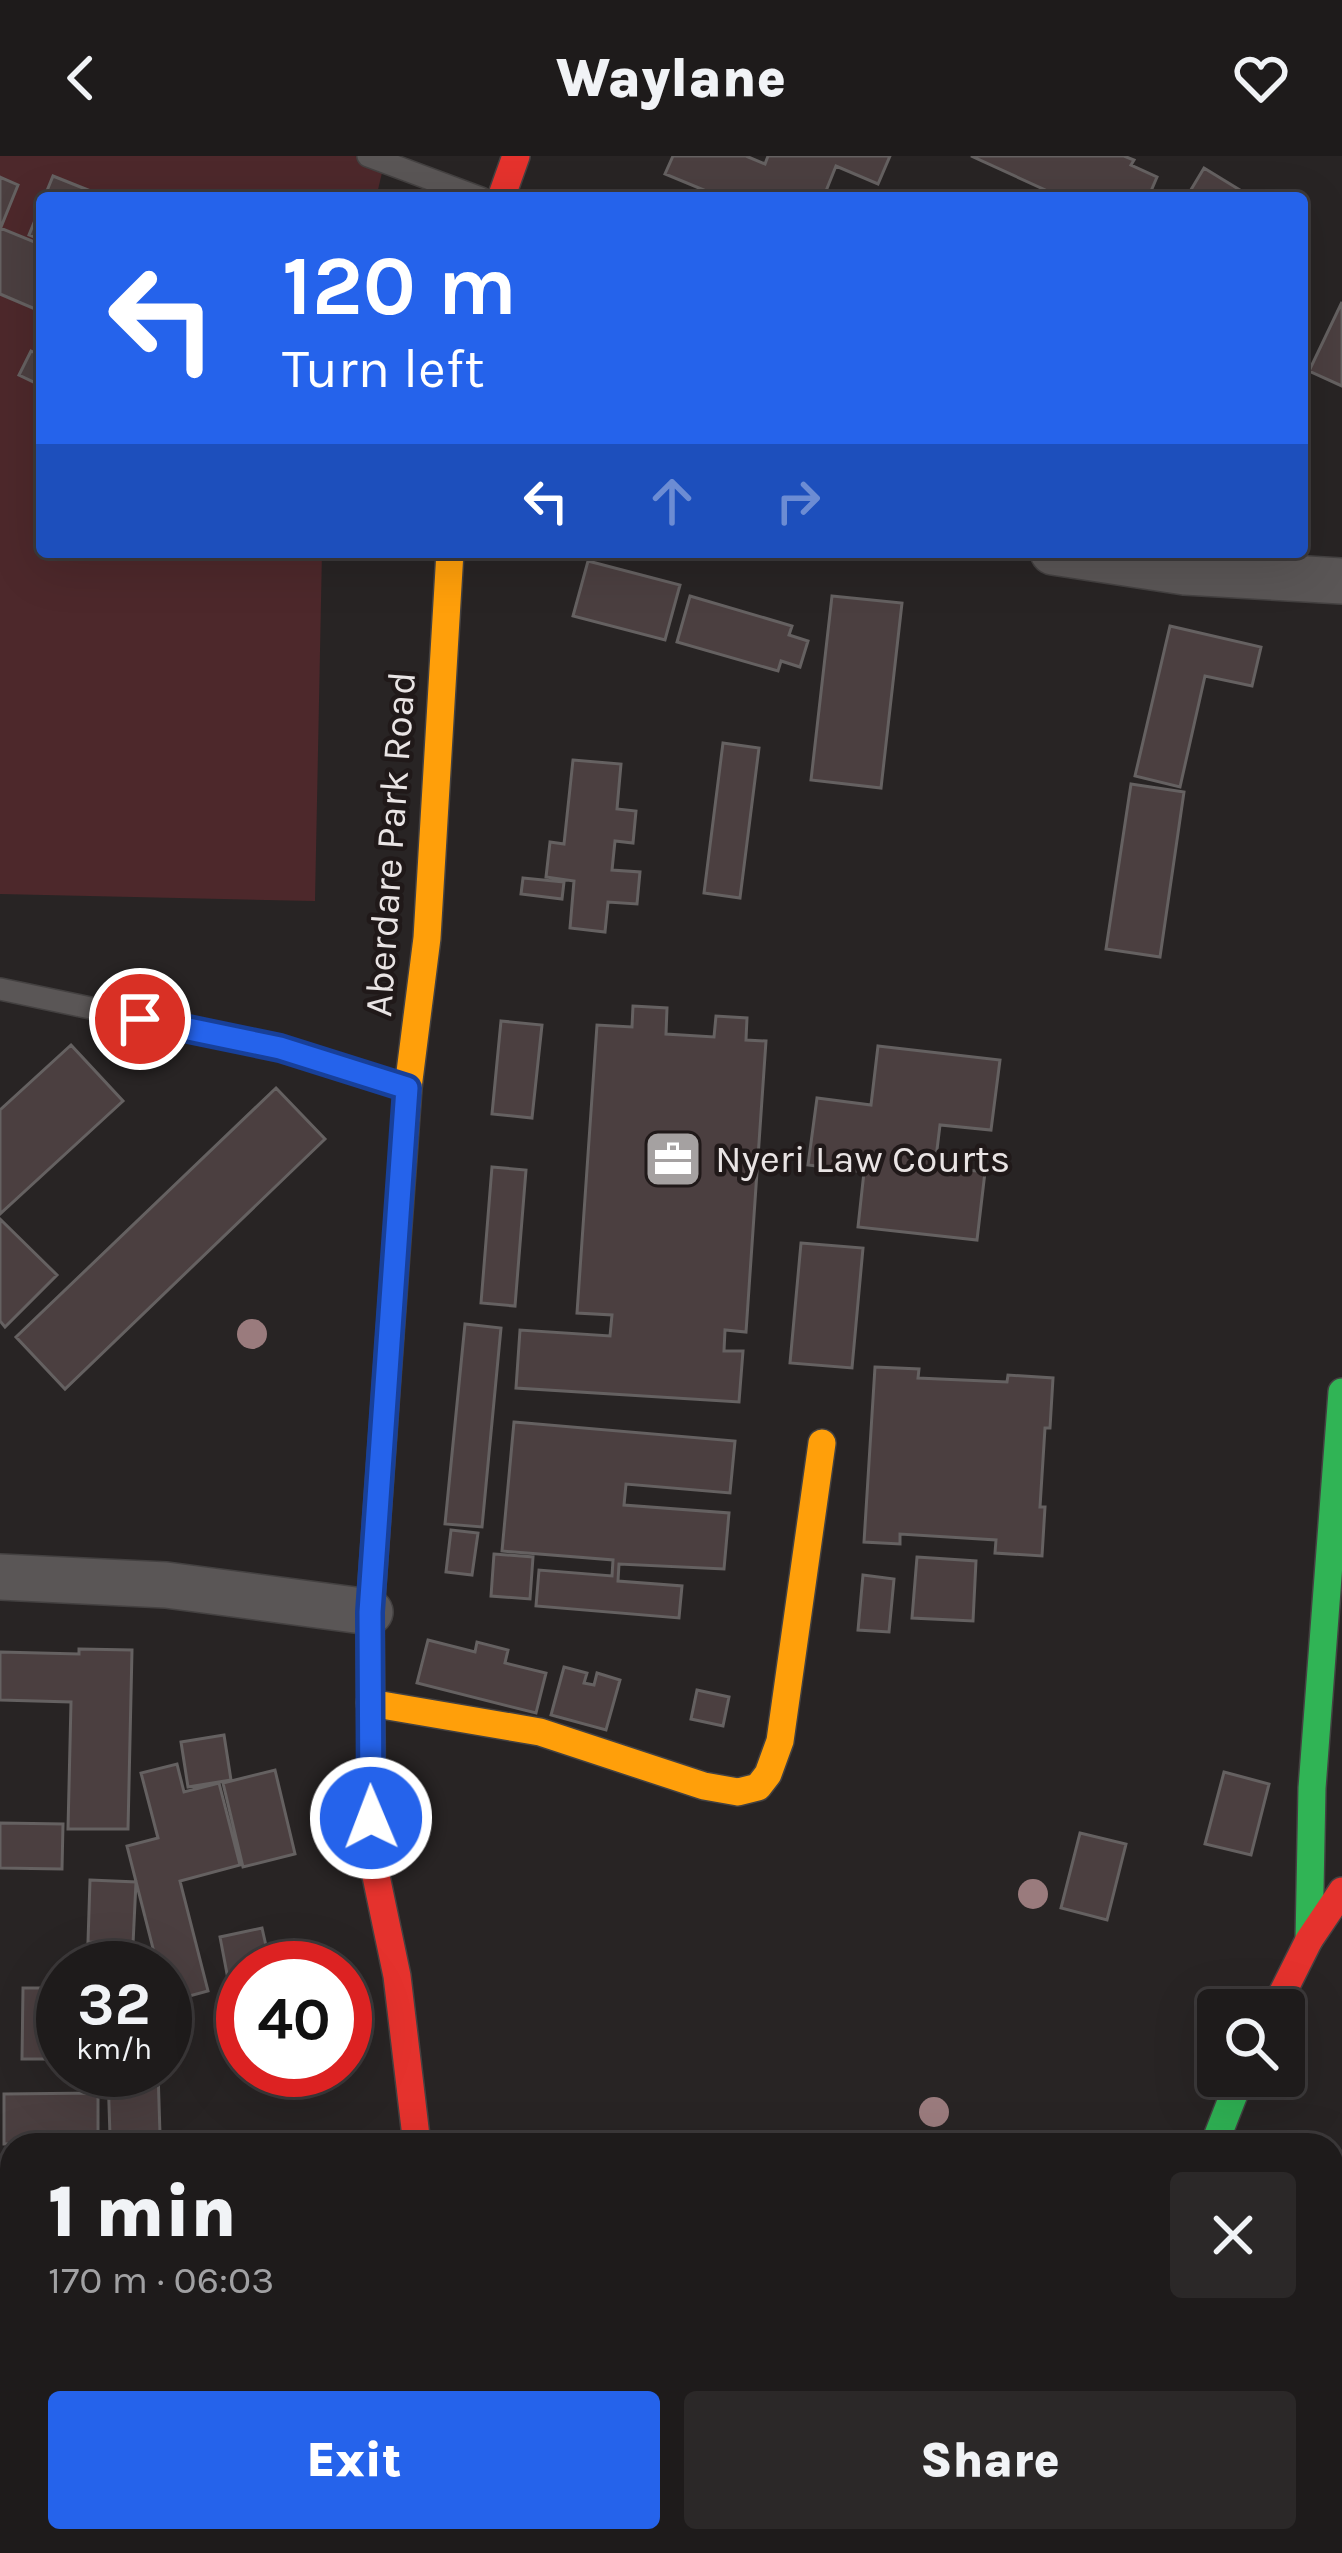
<!DOCTYPE html>
<meta charset="utf-8">
<style>
:root{--surface:#1e1b1b;--page:#2b2828;--text:#f1f3f6;--muted:#a1a1a3;--line:#3c393a;--accent:#2563eb}
body{margin:0;font-family:Karla,sans-serif;background:var(--page);color:var(--text);height:100vh;display:flex;flex-direction:column;font-size:45px;white-space:nowrap}
*{box-sizing:border-box;margin:0}
p{font-size:39px;color:var(--muted)}
.icon{flex:none;width:66px;height:66px;fill:none;stroke:currentColor;stroke-width:2;stroke-linecap:round;stroke-linejoin:round}
.map{position:relative;flex:1;overflow:hidden}
.panel{position:absolute;left:0px;top:1977px;width:1344px;height:420px;display:flex;flex-direction:column;background:var(--surface);border-radius:36px 36px 0 0;box-shadow:0 12px 48px #0002,0 0 0 3px var(--line)}
.panel>*{flex:none}
.hud{position:absolute;left:36px;top:36px;width:1272px;height:366px;border-radius:12px;box-shadow:0 12px 48px #0002,0 0 0 3px var(--line);background:#2563eb;color:#fff;overflow:hidden}
.tools{position:absolute;left:1197px;top:1833px;display:grid;gap:24px}
.tools a{display:grid;place-items:center;width:108px;height:108px;border-radius:12px;background:var(--surface);box-shadow:0 12px 48px #0002,0 0 0 3px var(--line);font-size:60px}
.speed{position:absolute;left:36px;top:1785px;display:flex;gap:24px;font-size:60px;font-weight:700;text-align:center}
.speed>*{display:grid;place-content:center;width:156px;height:156px;border-radius:50%;background:var(--surface);box-shadow:0 12px 48px #0002,0 0 0 3px var(--line);line-height:1}
.speed small{font-size:30px;font-weight:400}
.speed .limit{border:18px solid #d22;background:#fff;color:#111}
.pin{position:absolute;display:grid;place-items:center;width:102px;height:102px;color:#fff;margin:-51px;border:6px solid #fff;border-radius:50%;box-shadow:0 3px 12px #0007}
.me{position:absolute;width:132px;margin:-66px;rotate:359deg;stroke-linejoin:round;filter:drop-shadow(0 0 9px #0008)}
.turn{display:flex;align-items:center;gap:42px;height:252px;padding:0 48px;font-size:54px}
.turn .icon{width:156px;height:156px;stroke-width:2.5}
.turn b{display:block;font-size:84px;line-height:102px}
.lanes{display:flex;align-items:center;height:114px;padding:0 48px;background:#0003;justify-content:center;gap:60px;direction:ltr}
.lanes .off{opacity:.35}
.round{display:grid;place-items:center;flex:none;width:126px;height:126px;border-radius:12px;background:var(--page)}
.overview{display:flex;align-items:center;justify-content:space-between;height:204px;padding:0 48px}
h1{font-size:72px;font-weight:800;line-height:90px}
.button{display:flex;gap:24px;margin-top:auto;padding:24px 48px}
.button a{flex:1;height:138px;border-radius:12px;background:var(--accent);color:#fff;font-size:48px;font-weight:800;line-height:138px;text-align:center}
.button a+a{background:var(--page);color:var(--text)}
header{display:flex;justify-content:space-between;align-items:center;height:156px;padding:0 48px;background:var(--surface);font-size:54px;font-weight:800}
.map>svg:first-child{display:block}
</style>
<header><svg class="icon" aria-label="back" viewBox="0 0 24 24"><path d="M15 5l-7 7 7 7"/></svg>Waylane<svg class="icon" aria-label="heart" viewBox="0 0 24 24"><path d="M12 20l-8-8c-3-5 5-10 8-4 3-6 11-1 8 4z"/></svg></header>
<div class="map">
<svg width="1342" height="2397" viewBox="0 0 1342 2397">
<rect width="100%" height="100%" fill="#282424"/>
<path fill="#4d282b" d="M0,0h386l-10,42h-334v354h280l-7,349 -315,-7z"/>
<path fill="#4b3f40" stroke="#656161" stroke-width="3" d="M673,0h73l19,8 3,-8h122l-12,28 -42,-18 -10,25 15,7h-118l-58,-24z
M971,0h153l10,4 -3,5 26,12 -9,21h-85z
M1204,12l49,30h-67z
M53,20l55,22h-64z
M0,21l18,8 -17,42 -1,-1z
M42,47v37l-13,-5z
M0,72l42,17v67l-42,-18z
M1342,146v84l-33,-15z
M31,195l11,5v30l-23,-11z
M588,405l92,24 -15,55 -92,-24z
M690,440l102,30 -3,9 19,6 -8,26 -19,-6 -3,10 -101,-29z
M832,440l70,7 -21,185 -70,-8z
M1170,470l91,21 -9,39 -47,-10 -25,111 -45,-11z
M723,587l36,5 -19,150 -36,-5z
M573,604l48,4 -4,45 19,2 -3,32 -18,-2 -3,29 28,2 -3,32 -29,-2 -3,30 -35,-4 4,-47 -28,-4 4,-35 14,2z
M1131,628l53,8 -24,165 -54,-8z
M523,722l41,4 -2,17 -41,-5z
M633,850l34,2 -1,26 48,3 2,-21 31,2 -1,22 20,1 -20,291 -21,-2 -1,21h19l-4,51 -223,-14 4,-58 90,6 2,-21 -35,-2 20,-288 35,2z
M501,865l41,4 -10,93 -40,-4z
M71,889l52,56 -123,113v-104z
M878,890l122,14 -9,70 -51,-5 -5,41 50,6 -8,68 -119,-13 6,-55 -56,-7 9,-67 54,7z
M276,932l49,51 -260,250 -49,-52z
M492,1011l34,3 -11,136 -34,-3z
M0,1063l57,56 -52,52 -5,-6z
M801,1087l62,5 -11,120 -62,-5z
M465,1168l36,4 -19,199 -37,-3z
M875,1211l44,2 -1,9 89,4 1,-7 45,3 -3,50h-5l-5,79h5l-3,49 -47,-3 1,-13 -96,-6v10l-36,-2z
M514,1266l221,19 -5,52 -104,-9 -2,21 105,8 -5,56 -105,-5 -1,17 64,5 -3,32 -143,-12 3,-36 73,6 1,-16 -111,-9z
M451,1374l27,3 -6,42 -26,-3z
M494,1398l39,3 -3,42 -39,-3z
M917,1401l59,4 -3,60 -61,-3z
M863,1419l31,4 -5,53 -31,-2z
M428,1484l47,12 2,-10 31,8 -3,13 41,10 -10,40 -119,-30z
M79,1493l53,1 -4,179h-60l3,-127 -71,-2v-48l79,2z
M564,1511l23,6 -3,10 10,2 3,-12 23,7 -14,50 -55,-15z
M697,1534l32,7 -6,29 -32,-7z
M224,1579l7,45 -43,7 -7,-45z
M177,1608l7,28 35,-9 21,82 -60,16 28,110 -41,11 -2,-34h-7l-31,-122 31,-8 -17,-65z
M275,1614l20,84 -52,13 -20,-84z
M1224,1616l45,12 -18,71 -46,-11z
M0,1667l63,1 -1,45 -62,-1z
M1080,1677l46,11 -19,76 -46,-12z
M90,1724l46,2 -3,62 -45,-2z
M262,1772l9,40h-28v8l-15,3 -8,-42z
M23,1832h40v71h-41z
M158,1915l2,63 -50,2 -2,-62z
M98,1937v50l-94,1v-50z
M261,1976l57,4 -1,9h-57z
M0,2156l12,1v75h-12z
M0,2246l12,1v26h-12z
M12,2371v14h63l5,7 -7,5h-73v-19z
M266,2385h98l8,12h-113z
M625,2385h77l3,12h-77z"/>
<g fill="none" stroke-linecap="round" stroke-linejoin="round">
<g stroke="#444141" stroke-width="24">
<path id="lane" d="M368,0l113,42
M0,833l281,59 120,38"/>
</g>
<g stroke="#444141" stroke-width="48">
<path id="street" d="M1053,396l132,20 157,9
M0,1421l166,8 204,27
M0,2124h12"/>
</g>
<g stroke="#444141" stroke-width="30">
<path id="fast" d="M1309,1784l3,-152 30,-396
M1214,1989l27,-69"/>
</g>
<g stroke="#444141" stroke-width="30">
<path id="slow" d="M390,1179l18,-247 19,-150 23,-386
M370,1547l170,29 164,54 34,6 20,-5 10,-13 12,-33 42,-298
M1069,2397l4,-12"/>
</g>
<g stroke="#444141" stroke-width="30">
<path id="jam" d="M501,42l15,-42
M390,1179l-20,277 2,245 25,119 20,169
M1274,1854l35,-70 33,-49
M481,2385l3,12"/>
</g>
<use href="#lane" stroke="#5a5656" stroke-width="21"/>
<use href="#street" stroke="#5a5656" stroke-width="45"/>
<use href="#fast" stroke="#30b455" stroke-width="27"/>
<use href="#slow" stroke="#ff9f0a" stroke-width="27"/>
<use href="#jam" stroke="#e5322d" stroke-width="27"/>
</g>
<g fill="#9a7b7d">
<circle cx="252" cy="1178" r="15"/>
<circle cx="1033" cy="1738" r="15"/>
<circle cx="934" cy="1956" r="15"/>
</g>
<g fill="none" stroke-linecap="round" stroke-linejoin="round">
<g stroke="#184099" stroke-width="30">
<path id="route" d="M140,863l140,29 127,40 -37,524 1,206"/>
</g>
<use href="#route" stroke="#2563eb" stroke-width="21"/>
</g>
<defs>
<g id="office-square" transform="scale(3)"><rect x="-9" y="-9" width="18" height="18" rx="4" fill="#a5a1a1" stroke="#201919"/><path d="M-6-3h4V-5.5h4V-3h4V5H-6ZM-1-4.5V-3h2v-1.5ZM-6 0V1H6V0Z" fill="#fff"/></g>
</defs>
<g fill-rule="evenodd">
<use href="#office-square" x="673" y="1003"/>
</g>
<g text-anchor="middle" dominant-baseline="central" stroke-width="9" stroke-linejoin="round" paint-order="stroke">
<g font-size="39" fill="#e9e4e4" stroke="#201919">
<text transform="translate(390 688) rotate(-86)">Aberdare Park Road</text>
</g>
<g font-size="39" fill="#e9e4e4" stroke="#201919" text-anchor="start">
<text x="715" y="1003">Nyeri Law Courts</text>
</g>
</g>
</svg>
<div class="tools">
<a><svg class="icon" aria-label="search" viewBox="0 0 24 24"><circle cx="10" cy="10" r="6"/><path d="M15 15l6 6"/></svg></a>
</div>
<div class="speed"><div>32<small>km/h</small></div><div class="limit">40</div></div>
<div class="pin" style="left:140px;top:863px;background:#d93025"><svg class="icon" aria-label="arrive" viewBox="0 0 24 24"><path d="M6 21V4h12l-3 4 3 4H6"/></svg></div>
<svg class="me" style="left:371px;top:1662px" viewBox="-20 -20 40 40"><circle r="17" fill="#2563eb" stroke="#fff" stroke-width="3"/><path d="M0-11L8 9 0 5-8 9z" fill="#fff"/></svg>
<div class="hud">
<div class="turn"><svg class="icon" aria-label="left" viewBox="0 0 24 24"><path d="M17 20v-9H6M10 6l-5 5 5 5"/></svg><div><b>120 m</b>Turn left</div></div>
<div class="lanes"><svg class="icon" aria-label="left" viewBox="0 0 24 24"><path d="M17 20v-9H6M10 6l-5 5 5 5"/></svg><svg class="icon off" aria-label="ahead" viewBox="0 0 24 24"><path d="M12 20V5M6 11l6-6 6 6"/></svg><svg class="icon off" aria-label="right" viewBox="0 0 24 24"><path d="M7 20v-9h11M14 6l5 5-5 5"/></svg></div>
</div>
<section class="panel">
<div class="overview"><div><h1>1 min</h1><p>170 m · 06:03</p></div><a class="round"><svg class="icon" aria-label="close" viewBox="0 0 24 24"><path d="M6 6l12 12M18 6L6 18"/></svg></a></div>
<div class="button"><a>Exit</a><a>Share</a></div>
</section>
</div>
